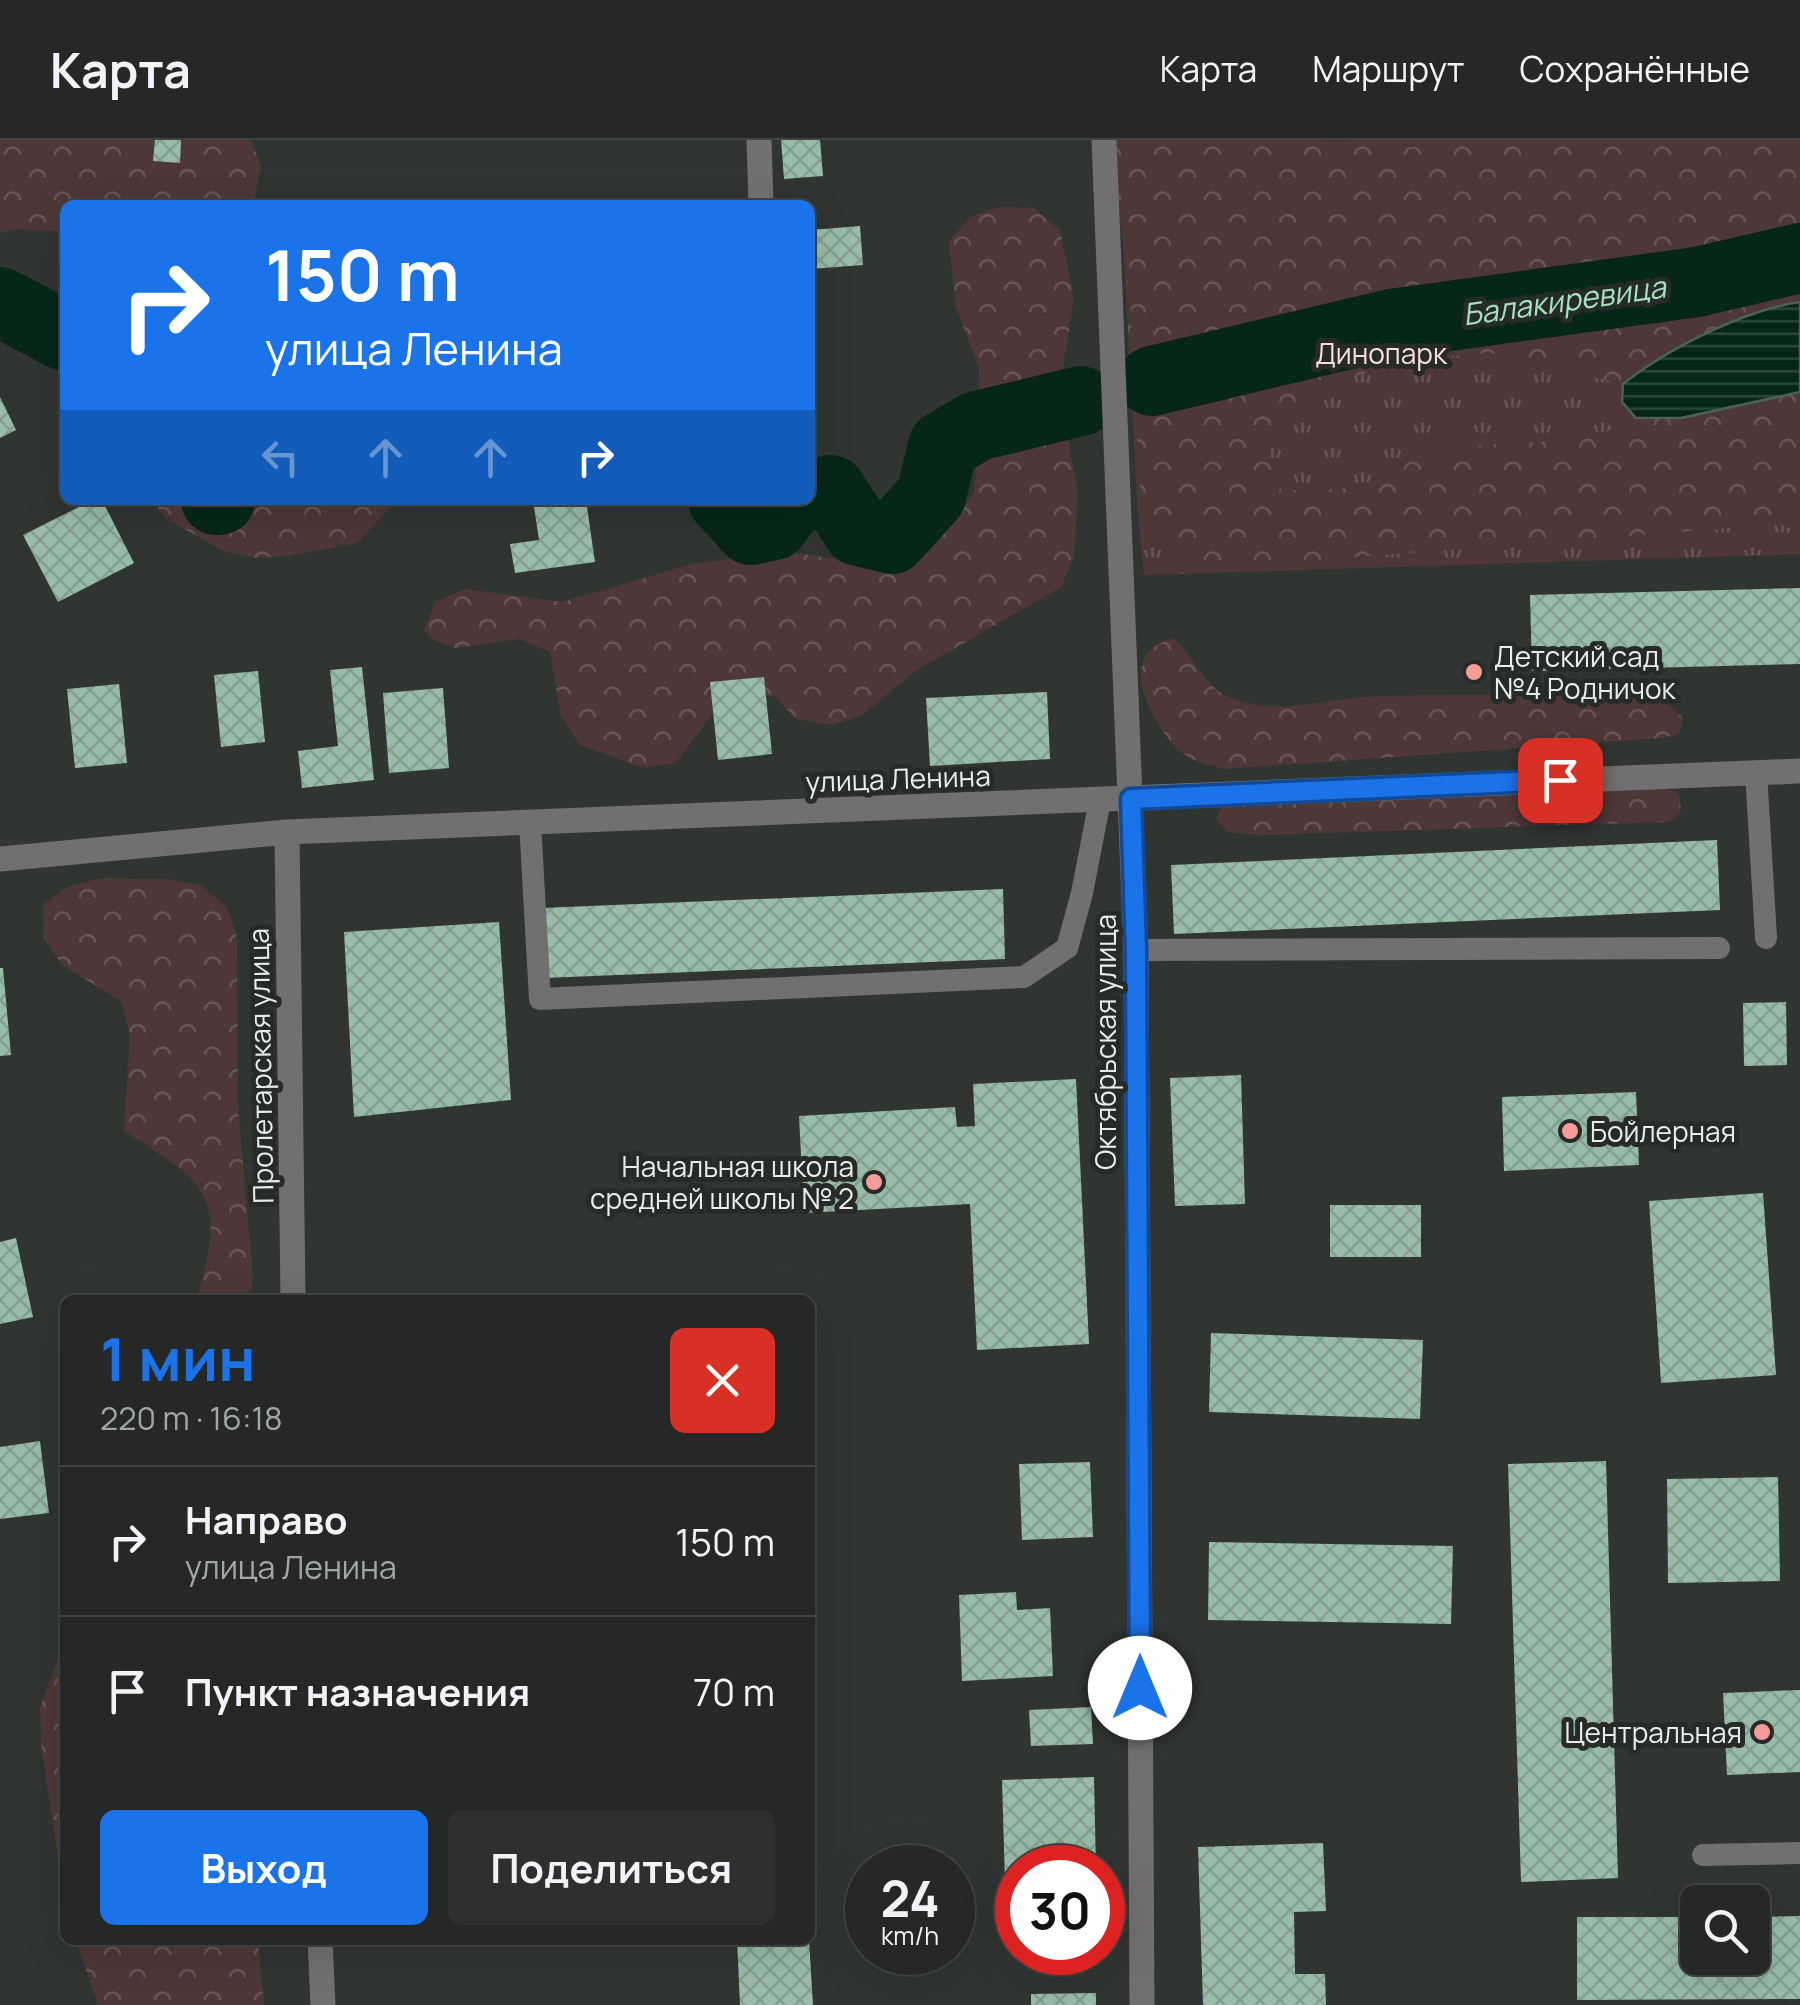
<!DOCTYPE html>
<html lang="ru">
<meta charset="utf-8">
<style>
:root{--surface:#252826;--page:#2d302e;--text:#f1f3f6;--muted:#a3a6a7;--line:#424443;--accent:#1a73e8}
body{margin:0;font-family:Manrope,sans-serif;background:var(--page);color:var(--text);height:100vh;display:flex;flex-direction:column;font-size:38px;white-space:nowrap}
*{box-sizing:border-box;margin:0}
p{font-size:32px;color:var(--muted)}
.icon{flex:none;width:55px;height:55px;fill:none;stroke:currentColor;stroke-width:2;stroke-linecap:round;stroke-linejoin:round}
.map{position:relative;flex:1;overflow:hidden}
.side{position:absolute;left:60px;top:1155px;width:755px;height:650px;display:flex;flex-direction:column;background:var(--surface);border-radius:15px;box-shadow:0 10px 40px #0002,0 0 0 2px var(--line)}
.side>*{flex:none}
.banner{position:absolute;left:60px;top:60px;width:755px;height:305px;border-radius:15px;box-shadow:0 10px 40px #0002,0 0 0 2px var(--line);background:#1a73e8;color:#fff;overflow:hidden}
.buttons{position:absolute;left:1680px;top:1745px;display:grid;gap:20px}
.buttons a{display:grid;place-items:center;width:90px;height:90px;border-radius:15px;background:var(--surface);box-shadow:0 10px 40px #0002,0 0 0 2px var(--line);font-size:50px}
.speed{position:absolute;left:845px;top:1705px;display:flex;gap:20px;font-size:50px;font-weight:700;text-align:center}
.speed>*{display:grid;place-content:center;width:130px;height:130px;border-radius:50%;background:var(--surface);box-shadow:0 10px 40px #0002,0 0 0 2px var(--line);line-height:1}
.speed small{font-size:25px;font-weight:400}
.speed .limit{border:15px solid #d22;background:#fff;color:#111}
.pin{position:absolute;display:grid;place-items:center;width:85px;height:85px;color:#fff;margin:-42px;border-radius:20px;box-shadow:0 5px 15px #0006}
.me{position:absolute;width:110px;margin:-55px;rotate:0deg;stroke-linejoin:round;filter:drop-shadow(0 0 8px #0008)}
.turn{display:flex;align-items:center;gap:35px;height:210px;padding:0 40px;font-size:45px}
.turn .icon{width:130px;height:130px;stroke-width:2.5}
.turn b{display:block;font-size:70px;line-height:85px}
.lanes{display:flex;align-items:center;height:95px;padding:0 40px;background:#0003;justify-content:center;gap:50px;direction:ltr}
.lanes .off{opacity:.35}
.round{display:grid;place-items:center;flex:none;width:105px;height:105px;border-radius:15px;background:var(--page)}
.head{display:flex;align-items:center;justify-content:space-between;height:170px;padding:0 40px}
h1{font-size:60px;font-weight:700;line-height:75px;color:var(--accent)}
.button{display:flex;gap:20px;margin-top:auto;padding:20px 40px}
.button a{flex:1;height:115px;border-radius:15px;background:var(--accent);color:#fff;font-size:40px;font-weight:700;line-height:115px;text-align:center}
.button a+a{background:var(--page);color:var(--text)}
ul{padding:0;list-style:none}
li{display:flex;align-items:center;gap:30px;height:150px;padding:0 40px;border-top:2px solid var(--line)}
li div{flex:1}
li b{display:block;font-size:38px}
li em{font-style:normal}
header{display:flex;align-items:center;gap:60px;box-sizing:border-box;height:140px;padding:0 50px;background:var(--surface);border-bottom:2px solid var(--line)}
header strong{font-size:48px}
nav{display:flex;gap:55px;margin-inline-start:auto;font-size:35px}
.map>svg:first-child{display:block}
</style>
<header>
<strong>Карта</strong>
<nav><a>Карта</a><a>Маршрут</a><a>Сохранённые</a></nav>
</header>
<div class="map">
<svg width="1800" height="1865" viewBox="0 0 1800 1865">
<defs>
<pattern id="grass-tufts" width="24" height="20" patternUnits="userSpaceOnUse" patternTransform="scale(2.5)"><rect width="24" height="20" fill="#4d3837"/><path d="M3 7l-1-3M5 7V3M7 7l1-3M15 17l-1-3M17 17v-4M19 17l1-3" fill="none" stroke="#675554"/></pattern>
<pattern id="forest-crowns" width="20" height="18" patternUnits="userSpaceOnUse" patternTransform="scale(2.5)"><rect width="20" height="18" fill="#4d3837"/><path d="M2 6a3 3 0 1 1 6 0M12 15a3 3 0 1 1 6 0" fill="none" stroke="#675554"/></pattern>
<pattern id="water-rules" width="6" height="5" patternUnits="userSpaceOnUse" patternTransform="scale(2.5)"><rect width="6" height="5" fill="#062718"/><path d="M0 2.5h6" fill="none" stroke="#2a473a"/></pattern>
<pattern id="building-cross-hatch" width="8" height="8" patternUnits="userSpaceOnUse" patternTransform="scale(2.5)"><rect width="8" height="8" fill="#99bca8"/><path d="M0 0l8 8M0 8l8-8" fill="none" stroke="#849f90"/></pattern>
</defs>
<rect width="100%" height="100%" fill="#313532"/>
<path fill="url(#grass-tufts)" d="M1350,0h450v414l-656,21 -6,-60 -19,-351z"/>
<path fill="url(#forest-crowns)" d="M0,0h251l10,26 -8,39h-188v27l-47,-3 -18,4z
M1117,0c67,0 135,0 202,0 42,1 83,17 124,0h357v162c-56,8 -133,47 -177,82l-133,-31 -97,8 -95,42 -21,24 -9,33 14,31 66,-3 32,-10 27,-19 30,-11 102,-6 65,-9 32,-15h45l119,-26v140l-19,-8 -565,44 -54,-27 -21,-43 -4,-56v-79l-22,-189z
M1000,67l33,1 27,22 14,67 -15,98 19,96 -4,65 -13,31 -147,85 -52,43 -32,10 -33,-6 -23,-23 -33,-3 -26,17 -39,53 -32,5 -64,-23 -19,-28 -11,-65 -31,-13 -64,9 -21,-8 -10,-10 11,-28 30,-13 98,13 132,-39 102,-10 68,11 63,-20 46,-51 3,-32 2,-93 -23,-60 -7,-66 21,-25z
M152,360h245l-40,43 -70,13 -31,2 -33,-7 -58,-33z
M1172,498c24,17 29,48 57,59 52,20 85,3 136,0 89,-4 179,-1 268,-2l38,11 12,12 -4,16 -17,4 -438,31c-15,-4 -31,-7 -43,-17 -20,-17 -48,-64 -38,-90 4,-13 17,-19 29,-24z
M1663,647l16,7 2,16 -12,12 -409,13 -33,-3 -11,-13 7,-15z
M102,738l66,1 32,6 27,22 10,31 1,169 15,169 -2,24h-55c32,-102 13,-116 -72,-169l6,-97 -9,-33 -59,-36 -18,-27 -1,-33 25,-18z
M65,1498v269l-24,-163 -1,-36z
M76,1800h182l6,65h-166z"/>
<path fill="url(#water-rules)" stroke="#4a6257" stroke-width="2.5" d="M1800,162v90l-119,26h-45l-14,-16 1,-18c44,-35 121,-74 177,-82z"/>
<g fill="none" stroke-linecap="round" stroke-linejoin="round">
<path stroke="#062718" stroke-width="70" d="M0,162l65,34
M1152,241l239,-57 306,-42 103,-24
M810,355l21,-5 27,41 34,8 39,-43 12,-50 34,-20 104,-25
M216,360h4
M723,360l28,30 23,-5 18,-25"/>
</g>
<path fill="url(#building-cross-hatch)" d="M155,0h26l-1,23 -27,-2z
M781,0h39l3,36 -39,3z
M860,86l3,39 -53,4v-39z
M0,257l16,33 -16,8z
M93,360h9l32,63 -76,39 -35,-67z
M586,360l9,62 -80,11 -5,-29 29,-4 -5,-33z
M1800,448v76l-268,7 -2,-76z
M362,527l12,113 -72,8 -4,-37 40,-5 -8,-76z
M258,531l7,71 -44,5 -7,-72z
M764,537l8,77 -54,6 -8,-78z
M119,544l8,79 -52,5 -8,-79z
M443,548l6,80 -60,5 -6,-80z
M1047,552l3,67 -120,7 -4,-68z
M1717,700l3,70 -546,24 -3,-69z
M1003,749l2,70 -461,19 -2,-70z
M499,782l12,178 -157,17 -10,-185z
M0,828h3l8,87 -11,1z
M1786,862l1,63 -43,1 -1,-63z
M1241,935l4,129 -70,2 -5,-128z
M1076,939l13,265 -112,6 -7,-146 -166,9 -5,-97 156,-9 2,20 18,-1 -2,-42z
M1636,952l3,73 -135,6 -2,-74z
M1763,1053l13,182 -115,8 -12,-182z
M1330,1065h91v52h-91z
M16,1098l17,79 -33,7v-82z
M1211,1193l212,7 -3,79 -211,-7z
M40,1301l9,72 -49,6v-72z
M1606,1321l12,417 -97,4 -13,-418z
M1090,1322l3,75 -71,3 -3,-76z
M1778,1337l2,104 -112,2 -1,-104z
M1209,1402l244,4 -2,78 -243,-4z
M1016,1452l1,18 33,-2 3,68 -91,5 -3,-86z
M1800,1550v82l-73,3 -4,-82z
M1091,1567l2,37 -62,2 -2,-36z
M1094,1637l2,91h-78v15l-13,1 -3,-104z
M1323,1703l3,68 -32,1 1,62h30l1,31h-123l-5,-158z
M1800,1776v83l-223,1v-83h121v41h54v-41z
M737,1800h72l4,65h-73z
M1096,1853v12h-65v-11z"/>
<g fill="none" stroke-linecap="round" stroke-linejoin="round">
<path stroke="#716f6f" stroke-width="22" d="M1756,632l10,166
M530,682l10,177 484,-22 43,-29 15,-55 18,-93
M1136,810l583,-2
M1703,1715l97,-2"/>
<path stroke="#716f6f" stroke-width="25" d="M759,0l2,65
M1104,0l32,810 6,1055
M287,692l6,468
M0,719l287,-27 1513,-61
M320,1800l3,65"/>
</g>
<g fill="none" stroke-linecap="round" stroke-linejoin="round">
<g stroke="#114b97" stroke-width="25">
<path id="route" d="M1140,1548l-4,-738 -5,-151 429,-19"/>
</g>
<use href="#route" stroke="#1a73e8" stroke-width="18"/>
</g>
<g fill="#f59b98" stroke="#272b28" stroke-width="4">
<circle cx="1474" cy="532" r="10"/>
<circle cx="1570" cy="991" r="10"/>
<circle cx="874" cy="1042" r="10"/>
<circle cx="1762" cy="1592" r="10"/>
</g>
<g text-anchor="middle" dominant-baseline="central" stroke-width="10" stroke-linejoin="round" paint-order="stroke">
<g font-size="28" fill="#f9dddb" stroke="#272b28">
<text x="1381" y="213">Динопарк</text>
</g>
<g font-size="28" fill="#eaedeb" stroke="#272b28" text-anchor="start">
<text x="1494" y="516">Детский сад<tspan x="1494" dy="32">№4 Родничок</tspan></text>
<text x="1590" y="991">Бойлерная</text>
<text x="854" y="1026" text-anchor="end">Начальная школа<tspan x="854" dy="32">средней школы № 2</tspan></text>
<text x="1742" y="1592" text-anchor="end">Центральная</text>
</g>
<g font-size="28" fill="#eaedeb" stroke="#272b28">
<text transform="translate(898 638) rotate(-2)">улица Ленина</text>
<text transform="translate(1105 902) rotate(-90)">Октябрьская улица</text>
<text transform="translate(260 926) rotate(-91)">Пролетарская улица</text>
</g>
<g font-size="30" font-style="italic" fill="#a5e2c0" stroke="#272b28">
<text transform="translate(1564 160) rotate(-8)">Балакиревица</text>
</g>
</g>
</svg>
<div class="buttons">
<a><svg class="icon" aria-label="search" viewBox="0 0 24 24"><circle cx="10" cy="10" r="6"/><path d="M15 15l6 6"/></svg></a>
</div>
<div class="speed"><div>24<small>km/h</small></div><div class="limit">30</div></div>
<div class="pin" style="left:1560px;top:640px;background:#d93025"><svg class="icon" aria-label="arrive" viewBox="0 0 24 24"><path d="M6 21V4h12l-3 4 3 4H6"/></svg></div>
<svg class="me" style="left:1140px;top:1548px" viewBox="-20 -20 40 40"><circle r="19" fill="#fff"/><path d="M0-13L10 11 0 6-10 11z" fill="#1a73e8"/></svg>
<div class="banner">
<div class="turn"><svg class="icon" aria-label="right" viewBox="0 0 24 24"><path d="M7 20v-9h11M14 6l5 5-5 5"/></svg><div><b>150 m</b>улица Ленина</div></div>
<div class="lanes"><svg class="icon off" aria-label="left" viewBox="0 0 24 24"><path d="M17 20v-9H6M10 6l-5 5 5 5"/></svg><svg class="icon off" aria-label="ahead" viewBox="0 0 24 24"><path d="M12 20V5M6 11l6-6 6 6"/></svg><svg class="icon off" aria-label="ahead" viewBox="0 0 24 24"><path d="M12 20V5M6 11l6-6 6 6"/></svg><svg class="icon" aria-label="right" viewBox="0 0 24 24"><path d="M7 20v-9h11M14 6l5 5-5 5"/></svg></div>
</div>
<section class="side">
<div class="head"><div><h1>1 мин</h1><p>220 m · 16:18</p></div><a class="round" style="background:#d93025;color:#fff"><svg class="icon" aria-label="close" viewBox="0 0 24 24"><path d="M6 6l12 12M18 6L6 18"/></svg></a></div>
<ul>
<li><svg class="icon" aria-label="right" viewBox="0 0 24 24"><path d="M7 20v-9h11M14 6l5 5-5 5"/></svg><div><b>Направо</b><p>улица Ленина</p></div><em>150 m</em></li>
<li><svg class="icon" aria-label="arrive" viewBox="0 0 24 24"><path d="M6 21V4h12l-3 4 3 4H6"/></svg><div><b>Пункт назначения</b></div><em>70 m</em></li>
</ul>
<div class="button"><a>Выход</a><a>Поделиться</a></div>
</section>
</div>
